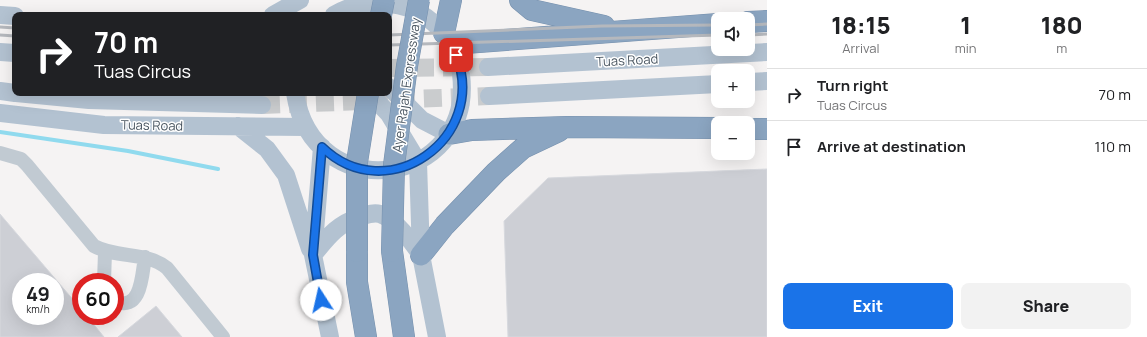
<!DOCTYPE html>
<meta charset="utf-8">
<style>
:root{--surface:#fff;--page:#f2f2f2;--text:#202124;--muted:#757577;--line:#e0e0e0;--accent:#1a73e8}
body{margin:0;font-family:Manrope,sans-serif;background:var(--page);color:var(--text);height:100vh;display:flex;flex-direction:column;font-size:15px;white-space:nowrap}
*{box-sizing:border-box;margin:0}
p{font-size:13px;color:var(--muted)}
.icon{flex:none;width:22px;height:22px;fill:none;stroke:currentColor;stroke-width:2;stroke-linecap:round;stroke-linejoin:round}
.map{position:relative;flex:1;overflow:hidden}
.side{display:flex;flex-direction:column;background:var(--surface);width:380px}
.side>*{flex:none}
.hud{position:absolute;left:12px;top:12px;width:380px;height:84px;border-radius:8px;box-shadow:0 4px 16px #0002;background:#202124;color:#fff;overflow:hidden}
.buttons{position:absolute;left:711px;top:12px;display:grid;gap:8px}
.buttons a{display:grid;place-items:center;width:44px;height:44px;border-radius:8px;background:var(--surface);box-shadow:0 4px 16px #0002;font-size:20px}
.speed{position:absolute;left:12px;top:273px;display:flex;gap:8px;font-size:20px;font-weight:700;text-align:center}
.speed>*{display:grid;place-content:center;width:52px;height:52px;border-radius:50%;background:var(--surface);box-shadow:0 4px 16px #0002;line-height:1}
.speed small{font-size:10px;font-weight:400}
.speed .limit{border:6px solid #d22;background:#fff;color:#111}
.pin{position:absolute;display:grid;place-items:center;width:34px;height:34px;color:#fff;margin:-17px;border-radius:8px;box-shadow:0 2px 6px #0006}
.me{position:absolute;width:44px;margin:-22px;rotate:350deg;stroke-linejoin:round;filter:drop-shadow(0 0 3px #0008)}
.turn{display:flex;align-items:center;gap:14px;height:84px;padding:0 16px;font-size:18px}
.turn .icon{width:52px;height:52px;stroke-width:2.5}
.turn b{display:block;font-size:28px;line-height:34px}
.eta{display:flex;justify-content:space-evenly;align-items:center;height:68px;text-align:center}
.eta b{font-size:24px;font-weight:800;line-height:28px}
.action{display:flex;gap:8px;margin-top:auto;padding:8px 16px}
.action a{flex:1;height:46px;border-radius:8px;background:var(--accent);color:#fff;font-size:16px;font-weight:800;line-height:46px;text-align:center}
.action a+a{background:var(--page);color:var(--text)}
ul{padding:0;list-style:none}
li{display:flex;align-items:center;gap:12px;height:52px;padding:0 16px;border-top:1px solid var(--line)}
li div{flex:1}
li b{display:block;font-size:15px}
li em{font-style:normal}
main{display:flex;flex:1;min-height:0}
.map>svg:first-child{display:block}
</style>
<main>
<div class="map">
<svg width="767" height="337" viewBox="0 0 767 337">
<rect width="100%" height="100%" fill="#f5f3f3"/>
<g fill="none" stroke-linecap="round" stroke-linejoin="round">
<path stroke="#90daee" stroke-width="4" d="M0,132l128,19 90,18"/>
</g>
<path fill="#cdcfd5" stroke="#d7d9de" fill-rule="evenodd" d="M767,169v168h-259l-4,-116 44,-43z
M0,214l81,95v7h6l17,21h-104zM21,282h34v34h-34z
M156,306l26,31h-64z"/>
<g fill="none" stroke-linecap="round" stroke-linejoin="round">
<path stroke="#caccce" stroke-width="18" stroke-dasharray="18 9" stroke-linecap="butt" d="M389,68l99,-1
M262,105l227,-9"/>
<g stroke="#7690ad" stroke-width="22">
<path id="highway" d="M520,0l12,10 72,16
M748,22l19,-1
M444,33l7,-33
M452,44l266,-20
M748,129h19
M449,134l23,-4 95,-3 151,1
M357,251v31l9,55
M392,251l12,86
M421,255l24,-30 51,-53 27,-24 36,-17"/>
</g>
<path stroke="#c1cad2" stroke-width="14" d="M0,153l21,6 6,6 67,81c24,13 52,5 73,22l56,69
M104,282l1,-30
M115,301c27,12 27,-28 30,-44"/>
<path stroke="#b3c2d1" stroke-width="18" d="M0,15l15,1
M273,15l27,-15
M0,52l15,1
M488,67l279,-15
M748,82l19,-1
M389,87l33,33 27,14
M0,91l15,2
M16,93l73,7 173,5
M295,93c18,116 180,94 166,-19 -3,-27 -20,-49 -43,-62 -25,-12 -60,-12 -84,3
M369,93l20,21 29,48 3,93 16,82
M489,96l229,-12
M0,113l104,12 201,2
M238,126l29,23 19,26 24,74
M322,147l-9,108 17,82
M313,255c15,-18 23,-30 46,-38 7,-2 14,-5 21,-3 14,4 33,29 41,41"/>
<use href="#highway" stroke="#8ba5c1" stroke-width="21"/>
<path stroke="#b5b8bd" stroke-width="3" d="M748,25l19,-1
M0,27l15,1
M0,35l15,1
M389,35l213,-9 116,-1
M748,35l19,-1
M389,45l329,-10"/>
<g stroke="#7690ad" stroke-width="22" stroke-linecap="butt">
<path id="highway-bridge" d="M381,15l3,-15
M357,251v-89l11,-69
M392,251l2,-86 13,-99 12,-66"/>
</g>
<use href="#highway-bridge" stroke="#8ba5c1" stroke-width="21"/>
</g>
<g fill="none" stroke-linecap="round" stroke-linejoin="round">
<g stroke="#114b97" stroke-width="10">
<path id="route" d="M321,300l-8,-45 9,-108c65,63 167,-9 134,-92"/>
</g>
<use href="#route" stroke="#1a73e8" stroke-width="7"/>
</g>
<g text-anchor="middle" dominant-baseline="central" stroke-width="3" stroke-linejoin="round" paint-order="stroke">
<g font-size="13" fill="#4a5661" stroke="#fff">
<text transform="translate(627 60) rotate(-3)">Tuas Road</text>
<text transform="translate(406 85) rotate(-82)">Ayer Rajah Expressway</text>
<text transform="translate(152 125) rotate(1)">Tuas Road</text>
</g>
</g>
</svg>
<div class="buttons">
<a><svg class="icon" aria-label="sound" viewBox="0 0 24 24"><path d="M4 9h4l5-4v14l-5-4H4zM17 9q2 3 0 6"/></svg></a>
<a>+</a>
<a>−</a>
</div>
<div class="speed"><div>49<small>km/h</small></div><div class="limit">60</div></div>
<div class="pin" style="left:456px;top:55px;background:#d93025"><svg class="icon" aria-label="arrive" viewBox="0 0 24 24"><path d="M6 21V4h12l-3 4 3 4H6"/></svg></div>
<svg class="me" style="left:321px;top:300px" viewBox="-20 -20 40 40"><circle r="19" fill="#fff"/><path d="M0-13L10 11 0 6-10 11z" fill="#1a73e8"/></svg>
<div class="hud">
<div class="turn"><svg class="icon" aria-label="right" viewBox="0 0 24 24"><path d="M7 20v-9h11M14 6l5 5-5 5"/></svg><div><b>70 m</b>Tuas Circus</div></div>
</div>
</div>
<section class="side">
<div class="eta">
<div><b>18:15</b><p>Arrival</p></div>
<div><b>1</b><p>min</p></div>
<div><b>180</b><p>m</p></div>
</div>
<ul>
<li><svg class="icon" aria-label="right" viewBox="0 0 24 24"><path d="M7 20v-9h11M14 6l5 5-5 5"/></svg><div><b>Turn right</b><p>Tuas Circus</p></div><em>70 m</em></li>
<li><svg class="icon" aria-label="arrive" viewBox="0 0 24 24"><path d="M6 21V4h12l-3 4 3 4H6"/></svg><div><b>Arrive at destination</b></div><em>110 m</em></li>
</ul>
<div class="action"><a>Exit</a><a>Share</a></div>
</section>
</main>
